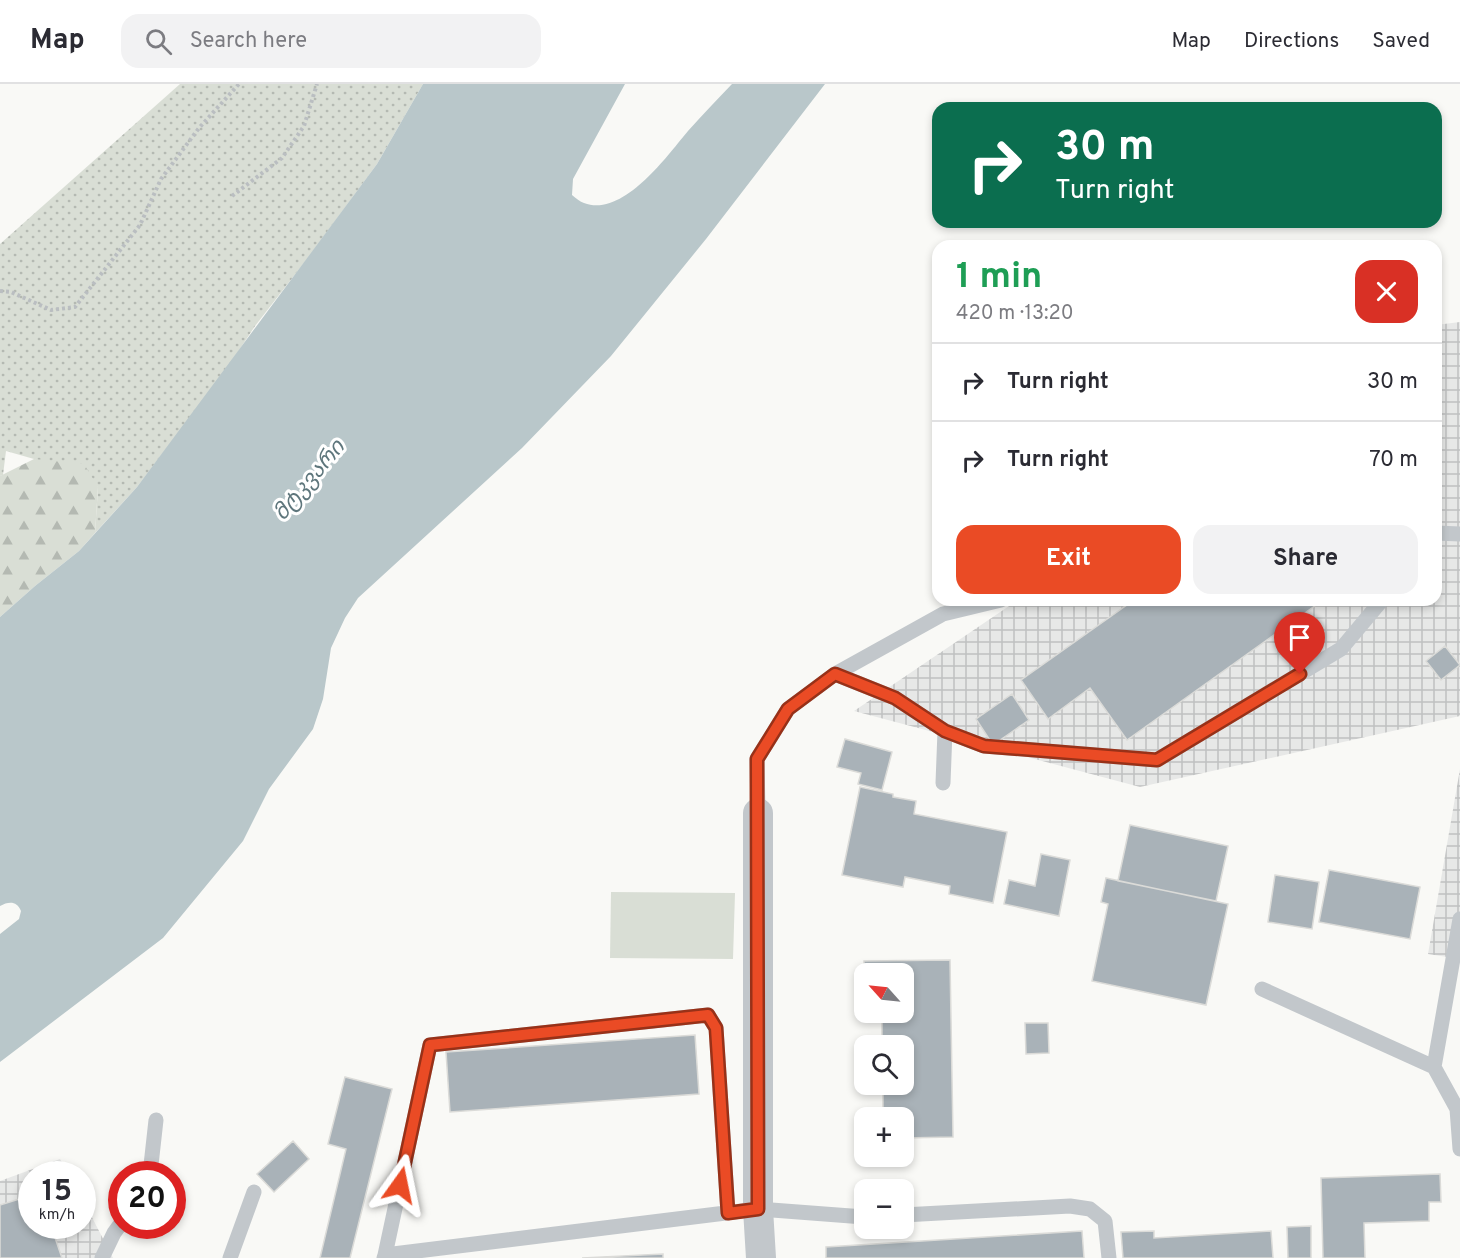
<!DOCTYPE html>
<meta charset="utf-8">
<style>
:root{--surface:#fff;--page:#f2f2f3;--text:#2b2b33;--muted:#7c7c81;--line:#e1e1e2;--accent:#ea4b25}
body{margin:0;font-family:Overpass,"Noto Sans Georgian",sans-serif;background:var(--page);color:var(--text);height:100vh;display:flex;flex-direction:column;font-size:22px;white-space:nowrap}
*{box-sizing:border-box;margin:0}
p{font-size:20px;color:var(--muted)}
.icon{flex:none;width:33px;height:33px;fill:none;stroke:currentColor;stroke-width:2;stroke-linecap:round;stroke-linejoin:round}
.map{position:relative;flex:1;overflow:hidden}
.side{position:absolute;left:932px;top:156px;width:510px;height:366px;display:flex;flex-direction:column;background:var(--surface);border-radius:18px;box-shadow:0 3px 9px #0003}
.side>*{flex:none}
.top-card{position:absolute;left:932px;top:18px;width:510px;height:126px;border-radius:18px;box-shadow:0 3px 9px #0003;background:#0b6e4f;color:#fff;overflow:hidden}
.needle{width:39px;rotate:297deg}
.controls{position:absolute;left:854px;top:879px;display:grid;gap:12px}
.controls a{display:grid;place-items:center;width:60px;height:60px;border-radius:12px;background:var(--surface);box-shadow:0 3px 9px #0003;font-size:30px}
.speed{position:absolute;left:18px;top:1077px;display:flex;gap:12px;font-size:30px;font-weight:700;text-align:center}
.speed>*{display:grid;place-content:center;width:78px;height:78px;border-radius:50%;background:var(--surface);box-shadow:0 3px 9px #0003;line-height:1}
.speed small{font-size:15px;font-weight:400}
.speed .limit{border:9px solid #d22;background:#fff;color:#111}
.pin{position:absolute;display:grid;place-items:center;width:51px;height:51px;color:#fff;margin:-62px -26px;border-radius:50% 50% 50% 0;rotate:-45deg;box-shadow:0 0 6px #0007}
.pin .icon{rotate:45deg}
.me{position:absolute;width:66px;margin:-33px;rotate:12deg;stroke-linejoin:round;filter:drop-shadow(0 0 4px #0008)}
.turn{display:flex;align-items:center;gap:21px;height:126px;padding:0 24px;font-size:27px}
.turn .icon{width:78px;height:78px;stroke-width:2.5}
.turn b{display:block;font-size:42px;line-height:51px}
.round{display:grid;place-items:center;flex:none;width:63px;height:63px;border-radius:18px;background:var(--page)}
.head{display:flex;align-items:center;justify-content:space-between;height:102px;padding:0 24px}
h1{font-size:36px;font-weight:700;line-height:45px;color:#1e9e55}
.button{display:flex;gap:12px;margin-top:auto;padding:12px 24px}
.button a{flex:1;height:69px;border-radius:18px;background:var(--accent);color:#fff;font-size:24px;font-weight:700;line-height:69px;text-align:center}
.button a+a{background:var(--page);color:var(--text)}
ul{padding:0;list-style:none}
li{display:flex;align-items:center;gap:18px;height:78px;padding:0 24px;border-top:2px solid var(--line)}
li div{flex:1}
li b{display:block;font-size:22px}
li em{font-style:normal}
header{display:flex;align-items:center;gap:36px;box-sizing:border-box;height:84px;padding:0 30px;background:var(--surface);border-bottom:2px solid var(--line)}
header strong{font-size:28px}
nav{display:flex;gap:33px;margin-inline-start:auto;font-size:21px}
.search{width:420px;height:54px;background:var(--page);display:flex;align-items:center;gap:15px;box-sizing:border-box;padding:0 21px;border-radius:18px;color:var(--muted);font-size:22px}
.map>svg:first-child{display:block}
</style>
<header>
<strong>Map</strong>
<div class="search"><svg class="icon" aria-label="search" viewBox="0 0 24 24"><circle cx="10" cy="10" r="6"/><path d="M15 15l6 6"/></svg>Search here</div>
<nav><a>Map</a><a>Directions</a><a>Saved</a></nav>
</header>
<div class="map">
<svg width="1460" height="1174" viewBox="0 0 1460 1174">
<defs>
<pattern id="industrial-grid" width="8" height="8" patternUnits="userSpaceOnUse" patternTransform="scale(1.5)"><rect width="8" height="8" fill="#e7e8e7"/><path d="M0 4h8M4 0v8" fill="none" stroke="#bfc1c1"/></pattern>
<pattern id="grass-dots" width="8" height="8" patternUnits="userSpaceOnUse" patternTransform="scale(1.5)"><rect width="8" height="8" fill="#d9ded5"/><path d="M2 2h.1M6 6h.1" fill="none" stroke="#b4b9b2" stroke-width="1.8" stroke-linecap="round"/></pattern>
<pattern id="forest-firs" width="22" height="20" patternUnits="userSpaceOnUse" patternTransform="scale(1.5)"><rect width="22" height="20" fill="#d9ded5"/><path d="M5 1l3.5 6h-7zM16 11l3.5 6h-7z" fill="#b4b9b2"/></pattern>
</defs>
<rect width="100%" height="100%" fill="#f9f9f6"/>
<path fill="url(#industrial-grid)" d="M1460,238v394l-320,71 -286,-76 164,-111h418v-275z
M1460,685v190l-32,-5z
M60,1075l9,15h-37v52h50l1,-26 30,58h-113v-77z"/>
<path fill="url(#grass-dots)" d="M180,0h243l-46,80 -70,95 -52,67 -29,44 -89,117 -42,46 3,-46 -64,-28 -28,-8 -3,24 -3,1v-232z"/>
<path fill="url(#forest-firs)" d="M34,375l50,5 14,23 -3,46 -16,18 -44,35 -35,31v-141z"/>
<path fill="#d9ded5" d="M611,808l124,1 -2,66 -123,-1z"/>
<path fill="#b9c7ca" d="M423,0h202l-52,95 -1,16c4,3 8,7 12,8 39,15 83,-47 104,-72 14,-16 29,-31 44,-47h93l-119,155 -95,117 -89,92 -164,150 -13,20 -14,30 -8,51 -10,30 -44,60 -26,52 -80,97 -163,124v-128l19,-15 2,-8c-4,-10 -12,-10 -21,-5v-289l35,-31 44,-35 58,-64 240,-323z"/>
<path fill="#a9b2b8" stroke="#dbdbd8" stroke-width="1.5" d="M1134,516h189l-196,140 -37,-52 -42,31 -27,-39z
M1445,562l15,19 -19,15 -15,-19z
M1012,610l17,26 -36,25 -17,-26z
M845,655l47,13 -10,38 -24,-6 3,-11 -24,-6z
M860,703l33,7v3l23,4 -2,13 93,18 -14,71 -44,-9 1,-8 -45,-9 -2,10 -61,-12z
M1130,741l98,21 -12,55 -98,-20z
M1041,770l29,6 -11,56 -55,-12 5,-24 26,6z
M1329,786l91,17 -10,52 -91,-17z
M1275,791l44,7 -7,47 -44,-7z
M1106,794l122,26 -22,101 -114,-24 16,-77 -7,-2z
M950,876l3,177 -50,1v-20h-30v-10h10v-24h20v-38h-21v-34h21v-38h-39v14v-27z
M1025,939h23l1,30 -23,1z
M695,951l4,59 -249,18 -4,-60z
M345,993l47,12 -42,169h-30l26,-109 -18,-5z
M293,1057l16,18 -35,33 -17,-18z
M1440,1090l1,28h-12v19l-65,2 1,35h-42l-2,-80z
M32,1111v31h19l11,32h-62v-53z
M1311,1142v32h-23l-1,-31z
M1082,1147l2,27h-258v-11z
M1154,1147v7l117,-7 2,27h-150l-2,-26z
M663,1170v4h-81z"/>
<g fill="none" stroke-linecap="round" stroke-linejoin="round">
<path stroke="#babec1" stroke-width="4" stroke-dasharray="3 3" stroke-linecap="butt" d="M232,112l50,-38 22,-32 13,-42
M0,207l11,1 40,18 24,-3 65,-82 21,-46 38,-51 40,-44"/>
<path stroke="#c2c7cb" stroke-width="15" d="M1436,449l24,1
M835,590l60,24 50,33 -2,52
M945,647l39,15 173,14 184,-111 41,-49
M758,729l-1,-54 31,-50 47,-35 108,-60 58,-14
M1262,905l172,78 23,42 3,40
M1434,983l26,-148
M150,1090l6,-54
M903,1131l167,-9 20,3 15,12 4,37
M385,1171l45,-210 278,-30 8,13 12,185
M102,1174l12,-25 8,-11
M230,1174l24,-66
M384,1174l1,-3 373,-46 106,8"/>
<path stroke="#c2c7cb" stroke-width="30" d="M758,729v396l3,49"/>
</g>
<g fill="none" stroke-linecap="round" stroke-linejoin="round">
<g stroke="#983118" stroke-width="15">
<path id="route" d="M400,1101l30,-140 278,-30 8,13 12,185 30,-4 -1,-450 31,-50 47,-35 60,24 50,33 39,15 173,14 143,-86"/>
</g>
<use href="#route" stroke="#ea4b25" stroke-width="10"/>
</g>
<g text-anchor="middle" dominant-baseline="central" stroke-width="6" stroke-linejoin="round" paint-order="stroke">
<g font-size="22" font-style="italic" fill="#5e767c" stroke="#fff">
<text transform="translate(310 397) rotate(-50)">მტკვარი</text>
</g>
</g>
</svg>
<div class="controls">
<a><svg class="needle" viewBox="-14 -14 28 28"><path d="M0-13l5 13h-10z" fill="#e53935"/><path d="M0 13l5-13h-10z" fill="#7c7c81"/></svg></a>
<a><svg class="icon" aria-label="search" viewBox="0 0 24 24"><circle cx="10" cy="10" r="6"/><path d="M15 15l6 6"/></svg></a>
<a>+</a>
<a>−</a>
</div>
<div class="speed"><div>15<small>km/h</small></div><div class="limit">20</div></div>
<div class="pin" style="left:1300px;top:590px;background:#d93025"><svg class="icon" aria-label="arrive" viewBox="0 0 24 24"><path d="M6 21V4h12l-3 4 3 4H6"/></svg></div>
<svg class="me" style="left:400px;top:1101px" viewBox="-20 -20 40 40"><path d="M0-17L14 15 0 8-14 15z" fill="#ea4b25" stroke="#fff" stroke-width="4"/></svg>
<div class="top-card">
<div class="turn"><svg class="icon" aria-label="right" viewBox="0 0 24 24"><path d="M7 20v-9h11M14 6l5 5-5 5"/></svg><div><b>30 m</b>Turn right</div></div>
</div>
<section class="side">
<div class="head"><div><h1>1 min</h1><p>420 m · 13:20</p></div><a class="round" style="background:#d93025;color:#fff"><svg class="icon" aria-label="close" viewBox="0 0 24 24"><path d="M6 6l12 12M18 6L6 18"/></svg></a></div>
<ul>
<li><svg class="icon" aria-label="right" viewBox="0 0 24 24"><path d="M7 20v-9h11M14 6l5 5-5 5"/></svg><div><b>Turn right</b></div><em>30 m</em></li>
<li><svg class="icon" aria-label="right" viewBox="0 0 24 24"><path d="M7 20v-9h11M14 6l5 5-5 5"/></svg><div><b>Turn right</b></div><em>70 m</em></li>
</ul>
<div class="button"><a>Exit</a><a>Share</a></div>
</section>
</div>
